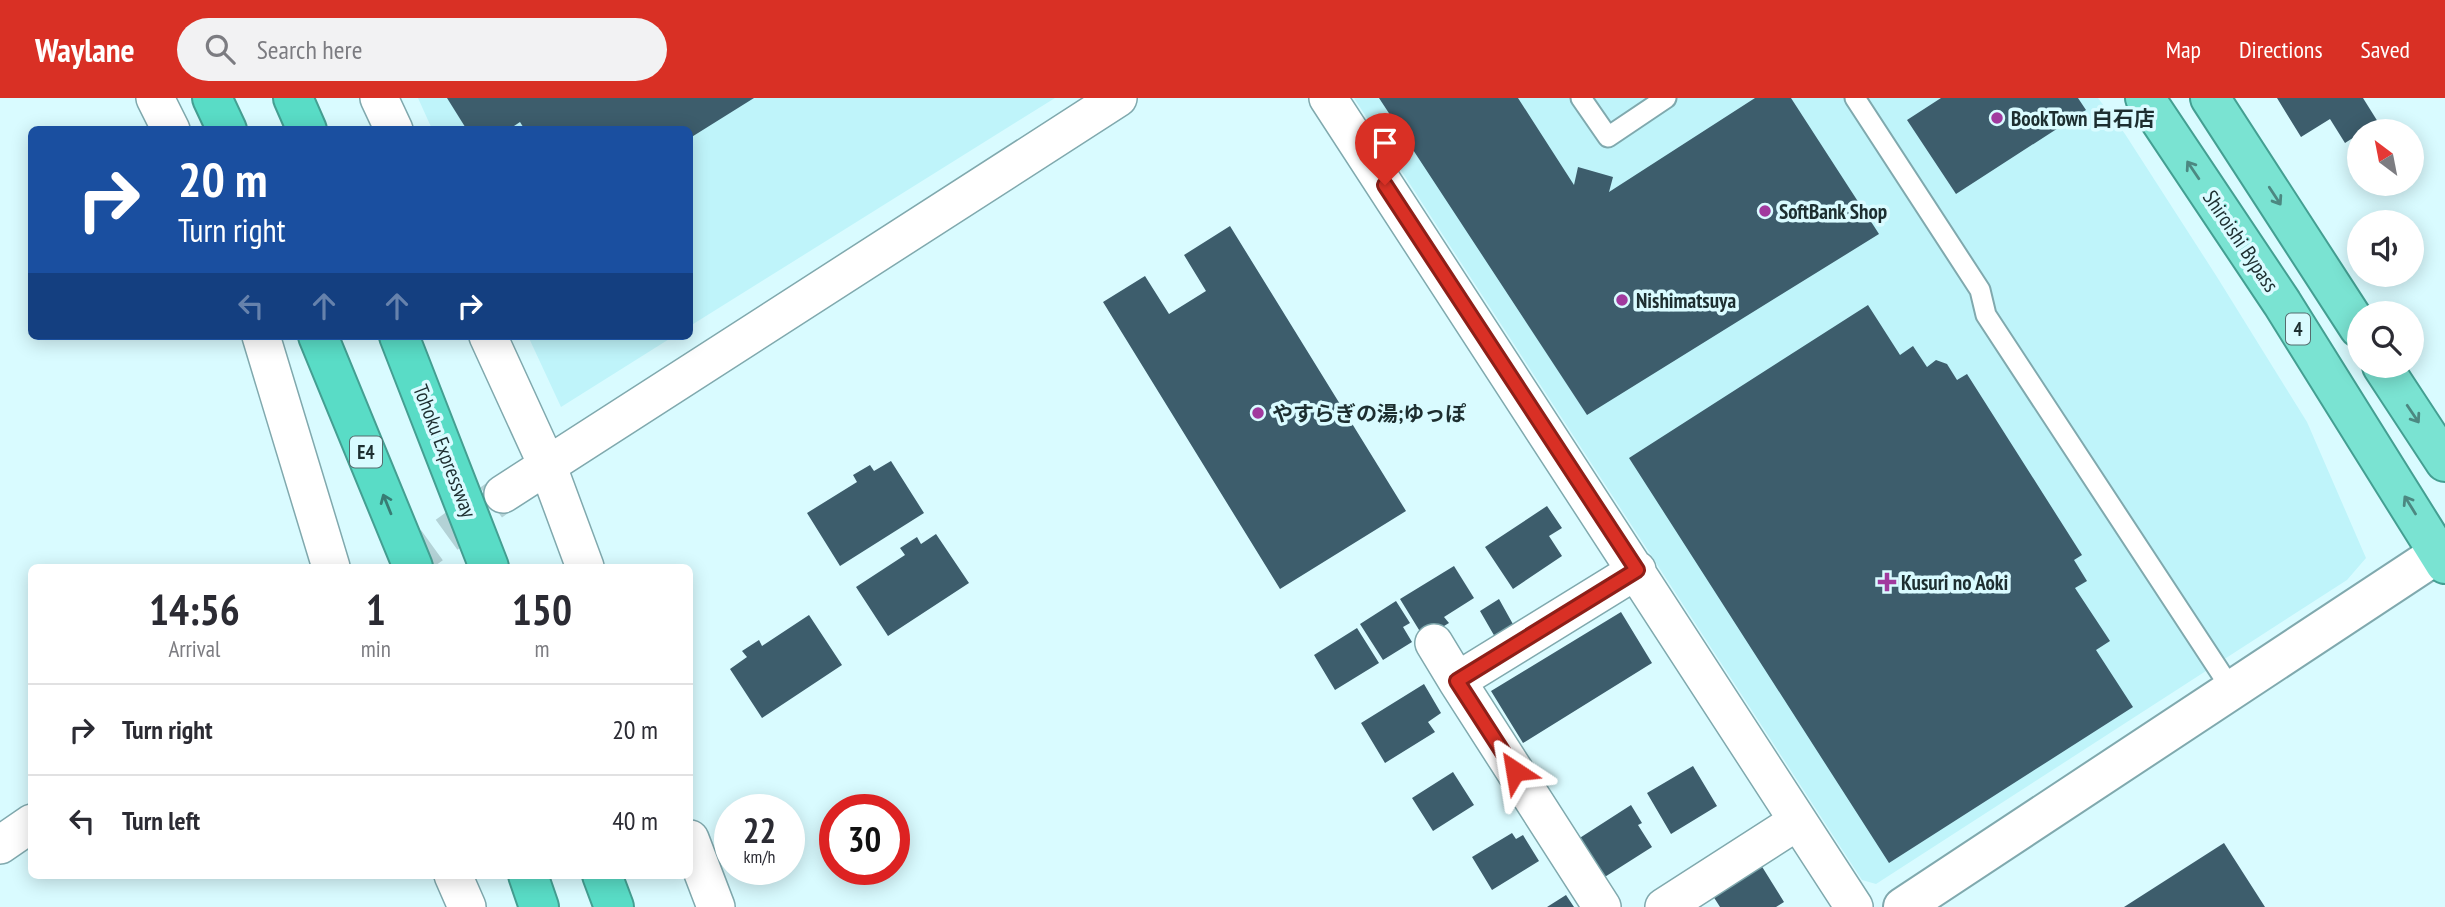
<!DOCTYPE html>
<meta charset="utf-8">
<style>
:root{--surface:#fff;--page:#f2f2f3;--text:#2b2b33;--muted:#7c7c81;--line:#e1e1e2;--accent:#d93025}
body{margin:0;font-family:"PT Sans Narrow","Noto Sans JP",sans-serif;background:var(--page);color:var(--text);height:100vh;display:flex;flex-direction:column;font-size:26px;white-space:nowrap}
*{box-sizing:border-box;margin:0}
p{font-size:23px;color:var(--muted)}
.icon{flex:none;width:38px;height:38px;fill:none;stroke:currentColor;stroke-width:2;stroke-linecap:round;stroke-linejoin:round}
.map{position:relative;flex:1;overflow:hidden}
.drawer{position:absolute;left:28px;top:466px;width:665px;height:315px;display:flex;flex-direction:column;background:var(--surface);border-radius:10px;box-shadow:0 4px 18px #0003}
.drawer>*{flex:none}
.banner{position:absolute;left:28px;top:28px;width:665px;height:214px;border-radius:10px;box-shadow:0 4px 18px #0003;background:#1a4fa0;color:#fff;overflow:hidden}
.needle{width:46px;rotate:328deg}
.fabs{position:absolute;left:2347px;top:21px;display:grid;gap:14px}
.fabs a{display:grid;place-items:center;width:77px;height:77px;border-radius:50%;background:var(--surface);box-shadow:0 4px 18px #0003;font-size:35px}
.speed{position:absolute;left:714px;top:696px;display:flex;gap:14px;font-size:35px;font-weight:700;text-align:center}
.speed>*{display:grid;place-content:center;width:91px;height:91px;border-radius:50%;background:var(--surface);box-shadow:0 4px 18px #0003;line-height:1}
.speed small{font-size:18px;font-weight:400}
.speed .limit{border:10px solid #d22;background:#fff;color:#111}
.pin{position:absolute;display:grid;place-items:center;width:60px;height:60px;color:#fff;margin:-72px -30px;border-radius:50% 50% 50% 0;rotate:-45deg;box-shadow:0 0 7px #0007}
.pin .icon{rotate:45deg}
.me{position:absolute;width:77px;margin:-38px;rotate:327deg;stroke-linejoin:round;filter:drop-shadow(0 0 5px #0008)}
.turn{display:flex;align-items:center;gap:24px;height:147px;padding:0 35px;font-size:32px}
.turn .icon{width:91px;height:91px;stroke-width:2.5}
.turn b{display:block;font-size:49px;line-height:60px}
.lanes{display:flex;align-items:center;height:66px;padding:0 35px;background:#0003;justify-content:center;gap:35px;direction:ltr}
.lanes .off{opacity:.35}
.eta{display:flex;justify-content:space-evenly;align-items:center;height:119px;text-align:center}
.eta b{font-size:42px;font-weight:600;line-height:49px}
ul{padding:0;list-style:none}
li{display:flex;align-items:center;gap:21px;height:91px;padding:0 35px;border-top:2px solid var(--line)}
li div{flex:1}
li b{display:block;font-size:26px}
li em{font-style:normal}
header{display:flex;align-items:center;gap:42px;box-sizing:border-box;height:98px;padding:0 35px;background:var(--accent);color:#fff}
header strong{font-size:33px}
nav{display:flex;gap:38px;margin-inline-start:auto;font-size:24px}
.search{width:490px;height:63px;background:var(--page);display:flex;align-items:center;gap:18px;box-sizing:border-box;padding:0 24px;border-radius:38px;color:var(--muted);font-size:26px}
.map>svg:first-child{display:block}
</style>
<header>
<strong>Waylane</strong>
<div class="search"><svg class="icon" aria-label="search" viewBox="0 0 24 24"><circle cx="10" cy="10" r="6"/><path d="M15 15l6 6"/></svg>Search here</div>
<nav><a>Map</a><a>Directions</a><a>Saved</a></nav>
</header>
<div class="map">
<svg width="2445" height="809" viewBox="0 0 2445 809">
<rect width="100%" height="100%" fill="#d9fbff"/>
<path fill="#bff4fa" d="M418,0h637l-365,228v-196l-258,-1z
M1354,0h744l27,36 92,143 90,145 59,136 -19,22 -471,304 -14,-4z
M528,238h146l-113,71z"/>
<path fill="#3d5d6c" d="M447,0h307l-64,40v-8h-165l-5,-8 -12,8h-41z
M1379,0h139l56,87 4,-18 35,10 -4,15 146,-94h36l88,136 -292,181z
M1941,0h137l8,12 -130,84 -49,-74z
M2277,0h86l15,24 -14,9h-5v3l-14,9 -15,-24 -29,18z
M1230,128l176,285 -126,78 -177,-287 42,-26 24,38 37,-23 -22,-36z
M1868,207l32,50 13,-9 14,21 9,-7 11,4 10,16 10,-6 115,181 -8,5 13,21 -12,7 35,53 -14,9 37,57 -244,156 -260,-405z
M891,363l33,52 -84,53 -33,-53 50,-31 -4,-7 17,-10 4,6z
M1547,408l15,22 -13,8 13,20 -49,33 -28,-42z
M936,436l33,49 -81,53 -32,-49 49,-32 -5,-7 17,-11 4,7z
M1454,468l20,32 -30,19 5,6 -25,15 -24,-39z
M1499,501l15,27 -19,11 -15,-26z
M1396,503l14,22 -7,4 9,15 -29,18 -23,-36z
M1621,514l31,51 -129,80 -32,-52z
M809,517l33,50 -80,53 -32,-49 17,-12 -5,-6 17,-11 3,6z
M1357,530l22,35 -44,27 -21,-35z
M1424,586l17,29 -13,9 7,10 -50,31 -24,-40z
M1693,668l24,40 -46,28 -24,-41z
M1453,674l21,33 -41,26 -21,-33z
M1631,707l11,18 -4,2 14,22 -52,33 -25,-39z
M1512,735l4,6 7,-4 16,26 -47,29 -20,-33z
M2224,745l41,64h-141z
M1761,767l23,37 -8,5h-56l-7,-11z
M1566,797l8,12h-27z"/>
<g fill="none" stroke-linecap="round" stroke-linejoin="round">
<path stroke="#b3d2d6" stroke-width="37" stroke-dasharray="37 18" stroke-linecap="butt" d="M402,469l101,-73"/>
<g stroke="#80a9ae" stroke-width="23">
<path id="service" d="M1581,0l27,39 58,-39
M1855,0l125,192 6,25 246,375"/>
</g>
<g stroke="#80a9ae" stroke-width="40">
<path id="minor" d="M155,0l16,32
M379,0l15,32
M1328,0l526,809
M261,238l70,231
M488,238l60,131 37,100
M503,396l615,-396
M1434,545l23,38
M690,741l26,68
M0,747l32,-22
M453,777l14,32
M1602,809l-145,-226 180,-111
M1664,809l134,-86"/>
</g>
<g stroke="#80a9ae" stroke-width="42">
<path id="tertiary" d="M1903,809l542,-358"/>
</g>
<g stroke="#449f92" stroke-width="42">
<path id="trunk" d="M2145,0l137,205 163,261
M2210,0l149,230
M2382,268l63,96"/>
</g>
<g stroke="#449f92" stroke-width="42">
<path id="motorway" d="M212,0l15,32
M293,0l14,32
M318,238l95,231
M399,238l90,231
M528,777l11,32
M602,777l12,32"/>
</g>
<use href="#service" stroke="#fff" stroke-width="19"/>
<use href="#minor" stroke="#fff" stroke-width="37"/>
<use href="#tertiary" stroke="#fff" stroke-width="38"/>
<use href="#trunk" stroke="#7ae3d2" stroke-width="38"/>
<use href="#motorway" stroke="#59dcc6" stroke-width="38"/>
</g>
<defs><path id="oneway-shaft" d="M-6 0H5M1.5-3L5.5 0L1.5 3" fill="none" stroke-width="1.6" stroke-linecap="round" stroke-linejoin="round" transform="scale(1.75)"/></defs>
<g stroke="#4c8881">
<use href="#oneway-shaft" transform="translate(2193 72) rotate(-124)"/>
<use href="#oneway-shaft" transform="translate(2275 98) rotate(57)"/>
<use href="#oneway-shaft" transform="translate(2413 316) rotate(56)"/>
<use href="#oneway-shaft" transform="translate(2410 407) rotate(-122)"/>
</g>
<use stroke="#387c74" href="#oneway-shaft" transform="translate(387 406) rotate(-112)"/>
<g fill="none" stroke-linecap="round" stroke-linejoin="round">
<g stroke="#8d1f18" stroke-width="18">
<path id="route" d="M1385,87l252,385 -180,111 58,90"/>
</g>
<use href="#route" stroke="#d93025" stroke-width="12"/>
</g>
<g fill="#a13a9e" stroke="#d9fbff" stroke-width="2.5">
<circle cx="1997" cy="20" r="7"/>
<circle cx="1765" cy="113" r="7"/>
<circle cx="1622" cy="202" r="7"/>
<circle cx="1258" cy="315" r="7"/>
<path d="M1883.5 473.5h7v7h7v7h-7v7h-7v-7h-7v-7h7z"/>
</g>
<g text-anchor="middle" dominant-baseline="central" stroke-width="7" stroke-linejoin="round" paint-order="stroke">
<g fill="#d9fbff" stroke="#556c6e" stroke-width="2">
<rect x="2286" y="215.5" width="24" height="31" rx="5"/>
<rect x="350" y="338.5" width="32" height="31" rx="5"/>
</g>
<g font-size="19" font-weight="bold" fill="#1d2e30">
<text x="2298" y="231">4</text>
<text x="366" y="354">E4</text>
</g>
<g font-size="21" font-weight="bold" fill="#1d2e30" stroke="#d9fbff" text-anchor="start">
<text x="2011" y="20">BookTown 白石店</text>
<text x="1779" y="113">SoftBank Shop</text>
<text x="1636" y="202">Nishimatsuya</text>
<text x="1272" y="315">やすらぎの湯;ゆっぽ</text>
<text x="1901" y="484">Kusuri no Aoki</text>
</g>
<g font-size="21" fill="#1d2e30" stroke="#d9fbff">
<text transform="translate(2241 143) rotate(56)">Shiroishi Bypass</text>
<text transform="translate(445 353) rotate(69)">Tohoku Expressway</text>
</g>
</g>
</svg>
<div class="fabs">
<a><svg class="needle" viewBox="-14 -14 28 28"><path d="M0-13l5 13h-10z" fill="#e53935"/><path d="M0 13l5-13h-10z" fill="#7c7c81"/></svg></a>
<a><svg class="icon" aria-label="sound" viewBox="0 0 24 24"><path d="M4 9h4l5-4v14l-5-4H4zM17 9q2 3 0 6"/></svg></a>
<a><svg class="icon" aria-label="search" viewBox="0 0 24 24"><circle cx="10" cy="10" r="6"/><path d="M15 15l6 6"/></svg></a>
</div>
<div class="speed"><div>22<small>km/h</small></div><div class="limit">30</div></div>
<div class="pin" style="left:1385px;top:87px;background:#d93025"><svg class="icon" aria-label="arrive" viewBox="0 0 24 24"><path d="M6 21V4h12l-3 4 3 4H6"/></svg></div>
<svg class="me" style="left:1515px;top:673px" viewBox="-20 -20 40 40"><path d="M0-17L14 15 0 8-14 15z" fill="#d93025" stroke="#fff" stroke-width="4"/></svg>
<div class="banner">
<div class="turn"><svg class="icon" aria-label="right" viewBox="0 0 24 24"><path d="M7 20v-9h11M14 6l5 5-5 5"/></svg><div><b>20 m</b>Turn right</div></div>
<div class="lanes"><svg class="icon off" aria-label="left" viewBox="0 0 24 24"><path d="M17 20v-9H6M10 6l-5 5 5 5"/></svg><svg class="icon off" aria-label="ahead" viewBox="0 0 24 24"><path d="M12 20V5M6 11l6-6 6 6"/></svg><svg class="icon off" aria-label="ahead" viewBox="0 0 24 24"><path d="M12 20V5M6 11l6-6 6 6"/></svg><svg class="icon" aria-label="right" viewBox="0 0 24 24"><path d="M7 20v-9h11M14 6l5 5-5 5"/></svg></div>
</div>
<section class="drawer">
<div class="eta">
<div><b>14:56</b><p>Arrival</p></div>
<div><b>1</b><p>min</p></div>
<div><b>150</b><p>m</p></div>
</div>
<ul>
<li><svg class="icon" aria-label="right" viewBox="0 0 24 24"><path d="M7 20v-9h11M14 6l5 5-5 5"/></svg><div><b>Turn right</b></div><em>20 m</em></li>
<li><svg class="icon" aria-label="left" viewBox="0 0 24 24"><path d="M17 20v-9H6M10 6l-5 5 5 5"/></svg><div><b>Turn left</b></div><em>40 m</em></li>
</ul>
</section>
</div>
